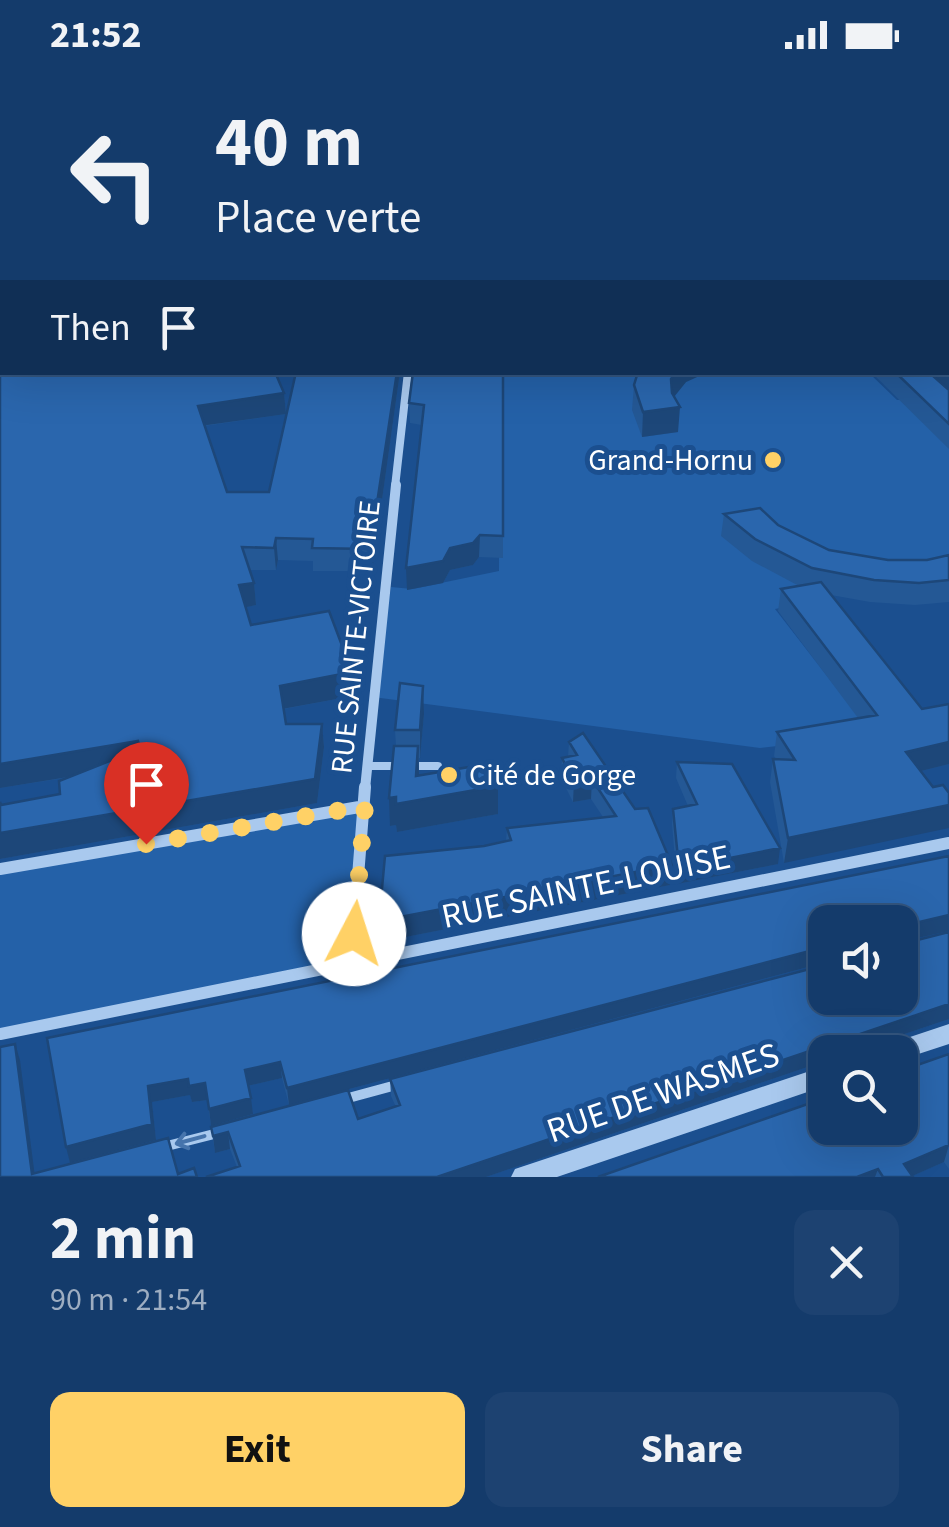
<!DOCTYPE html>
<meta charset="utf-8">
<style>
:root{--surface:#143b6b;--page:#1d4271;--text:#f1f3f6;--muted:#9dadc1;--line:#33557e;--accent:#ffd166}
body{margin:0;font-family:"Source Sans 3",sans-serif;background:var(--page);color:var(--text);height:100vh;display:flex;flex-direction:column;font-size:38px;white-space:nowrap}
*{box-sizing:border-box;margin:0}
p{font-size:32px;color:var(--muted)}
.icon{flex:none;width:55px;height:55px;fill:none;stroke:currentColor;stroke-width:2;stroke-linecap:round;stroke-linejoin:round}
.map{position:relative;height:1107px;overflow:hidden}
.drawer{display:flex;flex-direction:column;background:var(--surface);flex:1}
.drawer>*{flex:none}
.hud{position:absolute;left:0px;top:0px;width:950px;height:305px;box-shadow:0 10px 40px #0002,0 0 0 2px var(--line);background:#143b6b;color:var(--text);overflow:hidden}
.controls{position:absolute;left:808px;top:835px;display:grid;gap:20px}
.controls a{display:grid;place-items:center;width:110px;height:110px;border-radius:20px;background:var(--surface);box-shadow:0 10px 40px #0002,0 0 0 2px var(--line);font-size:50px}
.pin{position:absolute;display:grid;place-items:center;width:85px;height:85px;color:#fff;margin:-102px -42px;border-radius:50% 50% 50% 0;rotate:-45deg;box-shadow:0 0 10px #0007}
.pin .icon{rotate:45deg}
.me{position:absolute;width:110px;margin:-55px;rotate:5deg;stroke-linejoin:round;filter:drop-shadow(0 0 8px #0008)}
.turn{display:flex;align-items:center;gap:35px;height:210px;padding:0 50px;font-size:45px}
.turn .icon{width:130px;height:130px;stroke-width:2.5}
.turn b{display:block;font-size:70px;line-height:85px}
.then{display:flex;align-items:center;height:95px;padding:0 50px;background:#0003;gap:20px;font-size:38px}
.round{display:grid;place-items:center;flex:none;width:105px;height:105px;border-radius:20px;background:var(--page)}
.summary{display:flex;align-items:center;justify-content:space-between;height:170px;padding:0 50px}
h1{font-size:60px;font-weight:700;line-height:75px}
.action{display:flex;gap:20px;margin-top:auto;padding:20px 50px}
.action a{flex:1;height:115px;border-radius:20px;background:var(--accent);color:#111;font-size:40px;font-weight:700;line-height:115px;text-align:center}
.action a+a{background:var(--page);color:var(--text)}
.status{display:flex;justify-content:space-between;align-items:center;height:70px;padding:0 50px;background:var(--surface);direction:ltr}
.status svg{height:28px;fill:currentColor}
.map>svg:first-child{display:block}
</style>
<div class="status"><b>21:52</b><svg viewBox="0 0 49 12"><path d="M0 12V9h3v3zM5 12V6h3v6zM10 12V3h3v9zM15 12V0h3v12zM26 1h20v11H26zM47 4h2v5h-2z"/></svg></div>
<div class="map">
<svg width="949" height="1107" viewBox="0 0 949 1107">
<rect width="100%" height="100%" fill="#1b4f8f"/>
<path fill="#2461a8" d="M500,303h369l28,27 52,-3v175l-89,3 -45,26 -40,8 98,126 -113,13 -387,-51 18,-110 21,2 87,-18z
M365,736l-14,160 -351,68v-165z"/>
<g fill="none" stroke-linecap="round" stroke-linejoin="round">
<path stroke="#a9c9ee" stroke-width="8" d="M367,696h31
M409,696h29"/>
<path stroke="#a9c9ee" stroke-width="10" d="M341,1030l59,-16
M163,1077l59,-15"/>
<path stroke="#a9c9ee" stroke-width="6" d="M483,0l35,2"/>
<path stroke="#a9c9ee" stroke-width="8" d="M395,417l13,-115"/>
<path stroke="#a9c9ee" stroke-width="10" d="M365,719l31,-304"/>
<path stroke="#a9c9ee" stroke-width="12" d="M0,799l365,-63
M351,896l14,-179
M0,964l949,-191"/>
<path fill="#a9c9ee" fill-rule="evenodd" d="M949,954v20l-49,16v-8h-18l4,-7z
M825,996v20l-268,91h-46l4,-8 9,-3z"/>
</g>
<path fill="#245895" d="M0,24l2,1v42h-2z
M949,185v194l-78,-77h77z
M0,203l284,120 2,21 -82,12 23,66h42l131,-120 -28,199h-59v-10l-35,-1 -2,10h-26l4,13 2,22 -10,2 5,18 102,71 -69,13 2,15h36l2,23 -7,56 -317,56v-57l1,3 59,-11 11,-17 -71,11z
M503,302v186l-24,-1 -6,8 -23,5 -7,13 -36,7 15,-165 -12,-2 -1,-20z
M638,302h70l-22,10 -12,15 4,35 -36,5 -10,-27 2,-25z
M724,444l54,11 51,25 59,10h39l22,-5v47l-34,3 -45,-3 -39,-7 91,114 27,-5v60l-28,7 -137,92 -14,-81 3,-23h3l-2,-3 3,-24 81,-14 -80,-107 3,-22 18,-3 -47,-25 -31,-25z
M424,644l-4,44h-1v18l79,38 -101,18 -1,-7 -6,1 6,-80 -1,-16z
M569,672l101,143 -290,57 -1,-21 105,-75 22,-5 1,-13 96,-11 -12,-18 -18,3 -12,-24 1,-20 6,-1z
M677,692l101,102 -101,20 -5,-60 1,-15 15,-3 -12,-28z
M949,786v75l-46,10 3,2 43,-11v87l-98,33h-26v9l-339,116h-280l31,-10 -7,-18 -15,4 -4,-26 137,-37 10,29 38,-12 -5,-11 -1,-17 435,-114v33h75v-76h-75v42l-2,-1 -534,142 -7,-27 -34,8 5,28 -42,12 -4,-26 -15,2 -2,-7 -38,7 4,38 -86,23 -23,-125z
M949,984v115l-5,-7 -32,14 1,1h-315z"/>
<path fill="#1d4779" d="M397,302h3l-28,199 -2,-22z
M676,302h32l-22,10 -17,21 2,-24z
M949,304v20l-16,-18z
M284,323l2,21 -86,12 -2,-20z
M680,337l-2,25 -36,5 1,-25z
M480,465l-1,22 -6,8 -23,5 -7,13 -36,7 -1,-22z
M276,468l2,22 -2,10 -2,-22z
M254,513l2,22 -14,3 -3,-23z
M352,602l1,24 -71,13 -2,-23z
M423,616l1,28 -4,44v-28z
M322,654l2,23 -7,56 -317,56v-26z
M138,671l4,24 -142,23v-24z
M949,672v22l-48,12 5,-24z
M418,676l1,28 -2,26 81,-14v28l-101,18 -1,-7 -6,1 -1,-28 27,-22z
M592,709l-1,20 -18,3 1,-20z
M949,735v23l-165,35 4,-25z
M780,778l-2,16 -101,20 2,-16z
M672,795l-2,20 -290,57 -1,-21z
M949,845v16l-49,11v-12l2,-4z
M825,877l-2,16 -534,142 -2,-17z
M949,934v15l-98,33h-26v9l-339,116h-49z
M15,974l5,16 15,117h-2z
M280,992l2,16 -35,8 -2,-16z
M188,1009l17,4 2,17 -15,2 -2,-7 -38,7 4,38 -86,23 -4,-16 82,-61z
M251,1028l2,16 -42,12 -2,-17z
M228,1062l2,17 -15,4 -2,-17z
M949,1075l-5,17 -34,15 -6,-13z
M878,1099l-3,8h-18z"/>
<path fill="#2a66ad" stroke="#1d4779" stroke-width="2.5" d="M422,0h44l3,2h-44z
M636,0h255l-3,2h-255z
M912,0h37v10l-1,1v-9h-37z
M0,24l2,1v23h-2z
M948,82h1v32l-1,-1z
M948,185h1v119l-16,2 16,14v34l-54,-52h53z
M2,202v100h273l9,21 -86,13 29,86h42l27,-120h101l-27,177 -58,-1 1,-9 -37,-1 -2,10 -32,-1 12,36 -15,2 12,40 78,-14 23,61 -72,14 6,38h36l-7,55 -315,54v-31l1,3 59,-11 -1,-13 81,-32 -2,-8 -138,23v-491z
M413,302h90v164l-23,-1 -7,8 -23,5 -7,13 -37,7 18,-163 -15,-2z
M638,302h38l-5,7 1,14 8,14 -37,5 -9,-27z
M760,438l18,17 51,25 59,10h39l22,-5v25l-30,3 -45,-3 -62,-12 -57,-29 -31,-25z
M821,512l101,127 27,-5v38l-43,10 27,35 10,-2 6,8v12l-161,33 -15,-79 22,1 -18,-28 100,-17 -96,-126z
M400,613l23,3 -3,44h-25z
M583,663l52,76 13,-1 24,57 -293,56 6,-65 99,-10 27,-6 -4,-12 109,-12 -24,-37 -18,3 -12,-24 15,-3 -8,-13z
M394,676h24l-2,30 71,-12 11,22 -102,18v-7l-7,1z
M677,692l55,2 48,84 -101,20 -6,-59 24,-5z
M949,786v59l-47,11 -2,4v-8h-75v25l-538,141 -7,-26 -35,8 6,28 -42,11 -4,-26 -16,3 -1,-7 -40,7 4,38 -86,23 -19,-109z
M949,862v72l-512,173h-231l34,-11 -12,-34 -15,4 -2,-9 137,-37 10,29 42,-14 -10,-26 435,-114v33h75v-58l6,3z
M15,974l17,130 136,-36 10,36 16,-6 3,9h-197v-130z
M949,984v91l-45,19 9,13h-30l-5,-8 -21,8h-259l227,-79v30h75v-57z"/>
<defs><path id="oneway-shaft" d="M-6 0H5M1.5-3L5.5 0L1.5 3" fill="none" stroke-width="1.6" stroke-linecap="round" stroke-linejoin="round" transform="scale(2.5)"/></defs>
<use stroke="#4674ac" href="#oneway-shaft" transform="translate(190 1070) rotate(165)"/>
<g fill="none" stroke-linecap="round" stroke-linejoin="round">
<path stroke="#ffd166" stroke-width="18" stroke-dasharray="0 32.4" d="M146,774l219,-38 -11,128"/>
</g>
<g fill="#ffd166" stroke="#1b4f8f" stroke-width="4">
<circle cx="773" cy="390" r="10"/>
<circle cx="449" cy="705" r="10"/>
</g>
<g text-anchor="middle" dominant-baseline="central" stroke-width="10" stroke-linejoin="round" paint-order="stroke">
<g font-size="30" fill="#fff" stroke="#1b4f8f" text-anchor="end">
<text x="753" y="390">Grand-Hornu</text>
<text x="469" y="705" text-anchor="start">Cité de Gorge</text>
</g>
<g font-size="30" fill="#fff" stroke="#1b4f8f">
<text transform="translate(356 567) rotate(-84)">RUE SAINTE-VICTOIRE</text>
</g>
<g font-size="35" fill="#fff" stroke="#1b4f8f">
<text transform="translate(586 817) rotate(-12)">RUE SAINTE-LOUISE</text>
<text transform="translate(663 1023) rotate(-19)">RUE DE WASMES</text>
</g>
</g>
</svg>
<div class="controls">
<a><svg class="icon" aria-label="sound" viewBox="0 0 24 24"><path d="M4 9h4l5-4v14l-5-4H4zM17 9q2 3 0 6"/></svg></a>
<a><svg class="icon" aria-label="search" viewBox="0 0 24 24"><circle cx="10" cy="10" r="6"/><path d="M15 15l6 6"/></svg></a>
</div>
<div class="pin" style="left:146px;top:774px;background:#d93025"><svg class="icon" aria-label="arrive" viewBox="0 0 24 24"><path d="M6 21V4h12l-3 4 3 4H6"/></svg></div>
<svg class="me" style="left:354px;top:864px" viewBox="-20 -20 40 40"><circle r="19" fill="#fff"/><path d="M0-13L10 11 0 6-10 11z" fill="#ffd166"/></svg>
<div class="hud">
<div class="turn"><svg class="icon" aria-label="left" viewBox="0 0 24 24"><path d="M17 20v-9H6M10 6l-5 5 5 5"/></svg><div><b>40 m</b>Place verte</div></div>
<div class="then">Then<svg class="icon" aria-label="arrive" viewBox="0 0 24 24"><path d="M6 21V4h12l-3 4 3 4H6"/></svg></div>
</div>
</div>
<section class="drawer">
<div class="summary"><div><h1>2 min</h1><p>90 m · 21:54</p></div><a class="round"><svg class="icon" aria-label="close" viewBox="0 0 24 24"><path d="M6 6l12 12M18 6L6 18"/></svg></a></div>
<div class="action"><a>Exit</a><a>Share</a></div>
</section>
